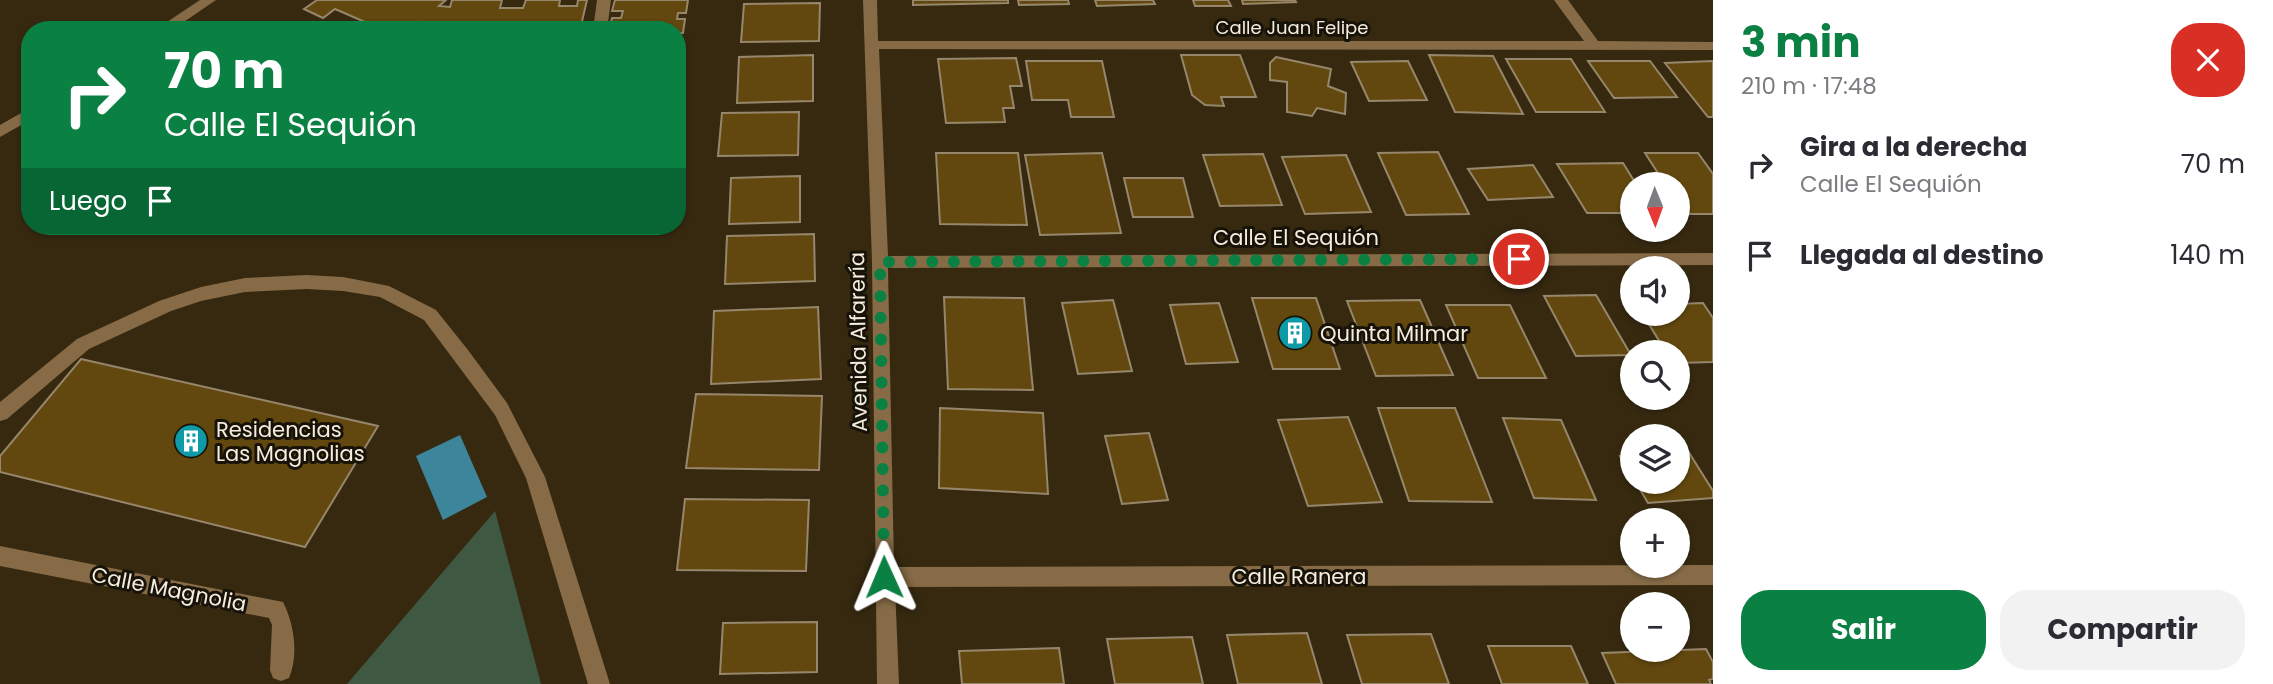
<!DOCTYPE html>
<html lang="es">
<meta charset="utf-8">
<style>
:root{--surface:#fff;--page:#f2f2f3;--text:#2b2b33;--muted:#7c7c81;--accent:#0b8043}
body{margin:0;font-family:Poppins,sans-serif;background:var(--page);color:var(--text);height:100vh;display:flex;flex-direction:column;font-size:26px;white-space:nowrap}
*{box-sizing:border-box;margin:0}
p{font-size:23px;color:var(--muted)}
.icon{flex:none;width:38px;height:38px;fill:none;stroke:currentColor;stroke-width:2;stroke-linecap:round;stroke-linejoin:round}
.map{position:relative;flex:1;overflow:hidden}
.panel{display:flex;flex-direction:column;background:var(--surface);width:560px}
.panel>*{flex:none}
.guide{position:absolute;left:21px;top:21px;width:665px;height:214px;border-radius:28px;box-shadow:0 2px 5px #0004;background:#0b8043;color:#fff;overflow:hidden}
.needle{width:46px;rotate:179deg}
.buttons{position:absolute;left:1620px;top:172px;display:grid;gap:14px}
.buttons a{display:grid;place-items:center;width:70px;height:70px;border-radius:50%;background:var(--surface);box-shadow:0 2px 5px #0004;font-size:35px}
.pin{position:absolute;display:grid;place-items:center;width:60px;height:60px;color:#fff;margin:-30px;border:4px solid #fff;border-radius:50%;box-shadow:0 2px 7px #0007}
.me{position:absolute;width:77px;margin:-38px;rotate:359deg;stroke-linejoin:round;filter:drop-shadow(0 0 5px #0008)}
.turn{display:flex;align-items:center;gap:24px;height:147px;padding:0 28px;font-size:32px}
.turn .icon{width:91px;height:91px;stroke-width:2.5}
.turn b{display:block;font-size:49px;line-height:60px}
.then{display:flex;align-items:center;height:66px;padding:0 28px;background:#0003;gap:14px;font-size:26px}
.round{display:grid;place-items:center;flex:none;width:74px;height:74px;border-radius:28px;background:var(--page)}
.summary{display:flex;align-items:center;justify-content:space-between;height:119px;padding:0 28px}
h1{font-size:42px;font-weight:700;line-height:52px;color:var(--accent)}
.button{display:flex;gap:14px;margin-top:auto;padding:14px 28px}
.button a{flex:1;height:80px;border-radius:28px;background:var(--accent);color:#fff;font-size:28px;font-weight:700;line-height:80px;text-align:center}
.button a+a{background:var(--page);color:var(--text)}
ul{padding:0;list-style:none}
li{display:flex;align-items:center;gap:21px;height:91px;padding:0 28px}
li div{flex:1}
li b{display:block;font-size:26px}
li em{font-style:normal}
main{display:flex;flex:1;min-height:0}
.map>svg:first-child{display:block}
</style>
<main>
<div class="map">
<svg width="1713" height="684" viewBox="0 0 1713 684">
<rect width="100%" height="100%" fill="#362910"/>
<path fill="#3f5841" d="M495,511l46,173h-194z"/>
<path fill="#3c859a" d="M460,435l27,62 -44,23 -27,-64z"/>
<path fill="#62480f" stroke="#96866b" stroke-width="2" d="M317,0h129l-7,6 11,1 2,-7h50l-2,8h23l3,-8h34l-1,6h18l1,-6h9l-7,30h-149l-14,-8 -10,8h-41l6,-5 -37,-16 -12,9 -19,-9z
M615,0h73l-2,13h-8l-1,6h8l-2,14h-6v-3h-68l3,-12h9l2,-7h-11z
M913,0h95v3l-95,2z
M1018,0h50l1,4 -50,1z
M1095,0h58l2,4 -58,2z
M1193,0h35l3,6h-36z
M1242,0h53l1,2 -53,2z
M820,3l-1,38 -78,1 3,-38z
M813,55v46l-76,2 2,-46z
M1181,55h59l16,42h-35l3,9 -19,-1 -13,-10z
M1429,55l64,1 30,58 -68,-2z
M1276,57l55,12 -3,17 18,7 -1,21 -28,-6 -5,8 -25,-4v-30l-17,-2v-17z
M1016,58l6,28h-12l4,22h-11l2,14 -59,1 -8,-64z
M1506,59h65l34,53h-69z
M1026,61h76l12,56h-43l-3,-17h-36z
M1408,61l19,39 -58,1 -18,-39z
M1588,61h62l27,36 -63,1z
M1713,61v56h-5l-43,-54z
M799,112l-1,43 -80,1 4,-43z
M1438,152l31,62 -63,1 -28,-62z
M936,153h82l9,72 -87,-1z
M1102,153l19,80 -81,2 -15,-80z
M1645,153h53l15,21v40h-27l-8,-11v-19h-13z
M1263,154l19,51 -62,1 -17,-51z
M1346,155l25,57 -66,2 -23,-57z
M1623,163l13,21h-3v29h-46l-30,-49z
M1533,165l20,32 -65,3 -20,-31z
M800,176v46l-71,2 2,-46z
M1124,178h59l10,39h-60z
M814,234l1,47 -90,3 2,-48z
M1596,295l35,60 -55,1 -32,-60z
M944,297l80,1 9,92 -85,-1z
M1252,298h64l24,71h-67z
M1113,300l19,71 -54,3 -16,-71z
M1420,300l33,75 -77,1 -29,-75z
M1219,303l19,59 -52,2 -16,-59z
M1703,303l10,15v44l-35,1v-11h-12l-24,-39h36v-9z
M1446,305h64l36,73h-68z
M818,307l3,72 -110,5 3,-73z
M81,359l297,67 -73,121 -305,-75v-16z
M696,394l126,2 -3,74 -133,-2z
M940,408l103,5 5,81 -109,-6z
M1378,408h77l37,94 -83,-1z
M1348,417l34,85 -74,4 -30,-86z
M1503,418l58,2 35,80 -62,-2z
M1149,433l19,67 -46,4 -17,-68z
M1688,451l25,40v7l-65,5 -13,-22h43v-29z
M1633,455v22l-13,-21z
M685,499l124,1 -3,71 -129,-1z
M817,622v50l-97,2 3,-51z
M1307,633l15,51h-84l-11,-49z
M1431,634l18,50h-87l-15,-49z
M1192,637l11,47h-88l-8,-45z
M1488,646h83l17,38h-86z
M1059,648l5,36h-102l-3,-33z
M1706,649l7,13v17l-4,1 2,4h-95l-14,-31z"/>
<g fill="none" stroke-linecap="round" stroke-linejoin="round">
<path fill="#866b46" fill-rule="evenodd" d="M200,0h16l-44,30h-17z
M597,0h14l-4,30h-14z
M863,0h14l1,41h706l-30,-41h14l30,41 115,1v8l-834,-1 9,207 825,-3v12l-825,3 6,299 819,-2v20l-818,2 4,97h-22l-5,-422z
M30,108v12l-30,17v-12z
M307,275l36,2 46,9 47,24 32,40 39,53 38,74 65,207h-22l-62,-206 -31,-63 -71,-95 -44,-23 -37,-6 -36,-2 -62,3 -44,9 -30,10 -82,38 -82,70 -7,2v-19l77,-63 82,-38 42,-14 44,-9z
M0,546l283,56c11,22 16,52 6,76l-8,3 -8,-3 -3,-8 2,-45 -3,-7 -269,-52z"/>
</g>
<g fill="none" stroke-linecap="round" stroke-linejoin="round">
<path stroke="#0b8043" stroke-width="12" stroke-dasharray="0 21.6" d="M884,577l-4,-315 639,-3"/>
</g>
<defs>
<g id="building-disc" transform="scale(1.75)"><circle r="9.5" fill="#0f9aa8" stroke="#181308"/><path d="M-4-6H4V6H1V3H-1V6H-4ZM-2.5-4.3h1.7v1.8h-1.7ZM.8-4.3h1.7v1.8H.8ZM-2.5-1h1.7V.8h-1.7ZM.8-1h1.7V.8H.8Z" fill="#fff"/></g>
</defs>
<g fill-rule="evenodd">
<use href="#building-disc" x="1295" y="333"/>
<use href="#building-disc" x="191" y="441"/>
</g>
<g text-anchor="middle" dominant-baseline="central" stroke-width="6" stroke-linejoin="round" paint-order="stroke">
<g font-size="18" fill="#f5edde" stroke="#181308">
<text x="1292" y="27">Calle Juan Felipe</text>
</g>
<g font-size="21" fill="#f5edde" stroke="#181308">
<text x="1296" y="237">Calle El Sequión</text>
<text transform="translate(858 342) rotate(-91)">Avenida Alfarería</text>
<text x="1299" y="576">Calle Ranera</text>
<text transform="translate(169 589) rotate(11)">Calle Magnolia</text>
</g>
<g font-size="21" fill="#f5edde" stroke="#181308" text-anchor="start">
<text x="1320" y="333">Quinta Milmar</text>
<text x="216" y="429">Residencias<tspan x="216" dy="24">Las Magnolias</tspan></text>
</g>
</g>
</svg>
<div class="buttons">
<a><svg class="needle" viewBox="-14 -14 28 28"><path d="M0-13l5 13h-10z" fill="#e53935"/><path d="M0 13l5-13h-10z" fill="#7c7c81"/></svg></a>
<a><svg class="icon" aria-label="sound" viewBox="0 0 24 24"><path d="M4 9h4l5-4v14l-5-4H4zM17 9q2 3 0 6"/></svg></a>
<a><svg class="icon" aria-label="search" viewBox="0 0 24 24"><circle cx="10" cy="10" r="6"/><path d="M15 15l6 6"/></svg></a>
<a><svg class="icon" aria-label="layers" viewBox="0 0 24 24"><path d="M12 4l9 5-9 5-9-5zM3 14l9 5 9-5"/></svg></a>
<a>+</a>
<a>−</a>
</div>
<div class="pin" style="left:1519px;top:259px;background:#d93025"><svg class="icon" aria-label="arrive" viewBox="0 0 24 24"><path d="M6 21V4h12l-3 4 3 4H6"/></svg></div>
<svg class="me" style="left:884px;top:577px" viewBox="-20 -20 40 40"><path d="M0-17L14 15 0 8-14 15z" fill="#0b8043" stroke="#fff" stroke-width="4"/></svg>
<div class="guide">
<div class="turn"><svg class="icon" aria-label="right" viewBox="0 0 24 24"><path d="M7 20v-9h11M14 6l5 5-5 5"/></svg><div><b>70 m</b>Calle El Sequión</div></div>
<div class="then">Luego<svg class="icon" aria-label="arrive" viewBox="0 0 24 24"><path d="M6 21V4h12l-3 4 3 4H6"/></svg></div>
</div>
</div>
<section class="panel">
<div class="summary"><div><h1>3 min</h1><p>210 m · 17:48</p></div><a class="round" style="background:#d93025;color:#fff"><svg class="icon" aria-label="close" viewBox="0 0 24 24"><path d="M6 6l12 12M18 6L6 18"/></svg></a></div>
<ul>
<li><svg class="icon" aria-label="right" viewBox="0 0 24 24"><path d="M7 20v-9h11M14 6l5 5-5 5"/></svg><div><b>Gira a la derecha</b><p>Calle El Sequión</p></div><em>70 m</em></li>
<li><svg class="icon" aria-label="arrive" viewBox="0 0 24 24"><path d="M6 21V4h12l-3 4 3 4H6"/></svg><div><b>Llegada al destino</b></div><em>140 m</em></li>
</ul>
<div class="button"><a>Salir</a><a>Compartir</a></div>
</section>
</main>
